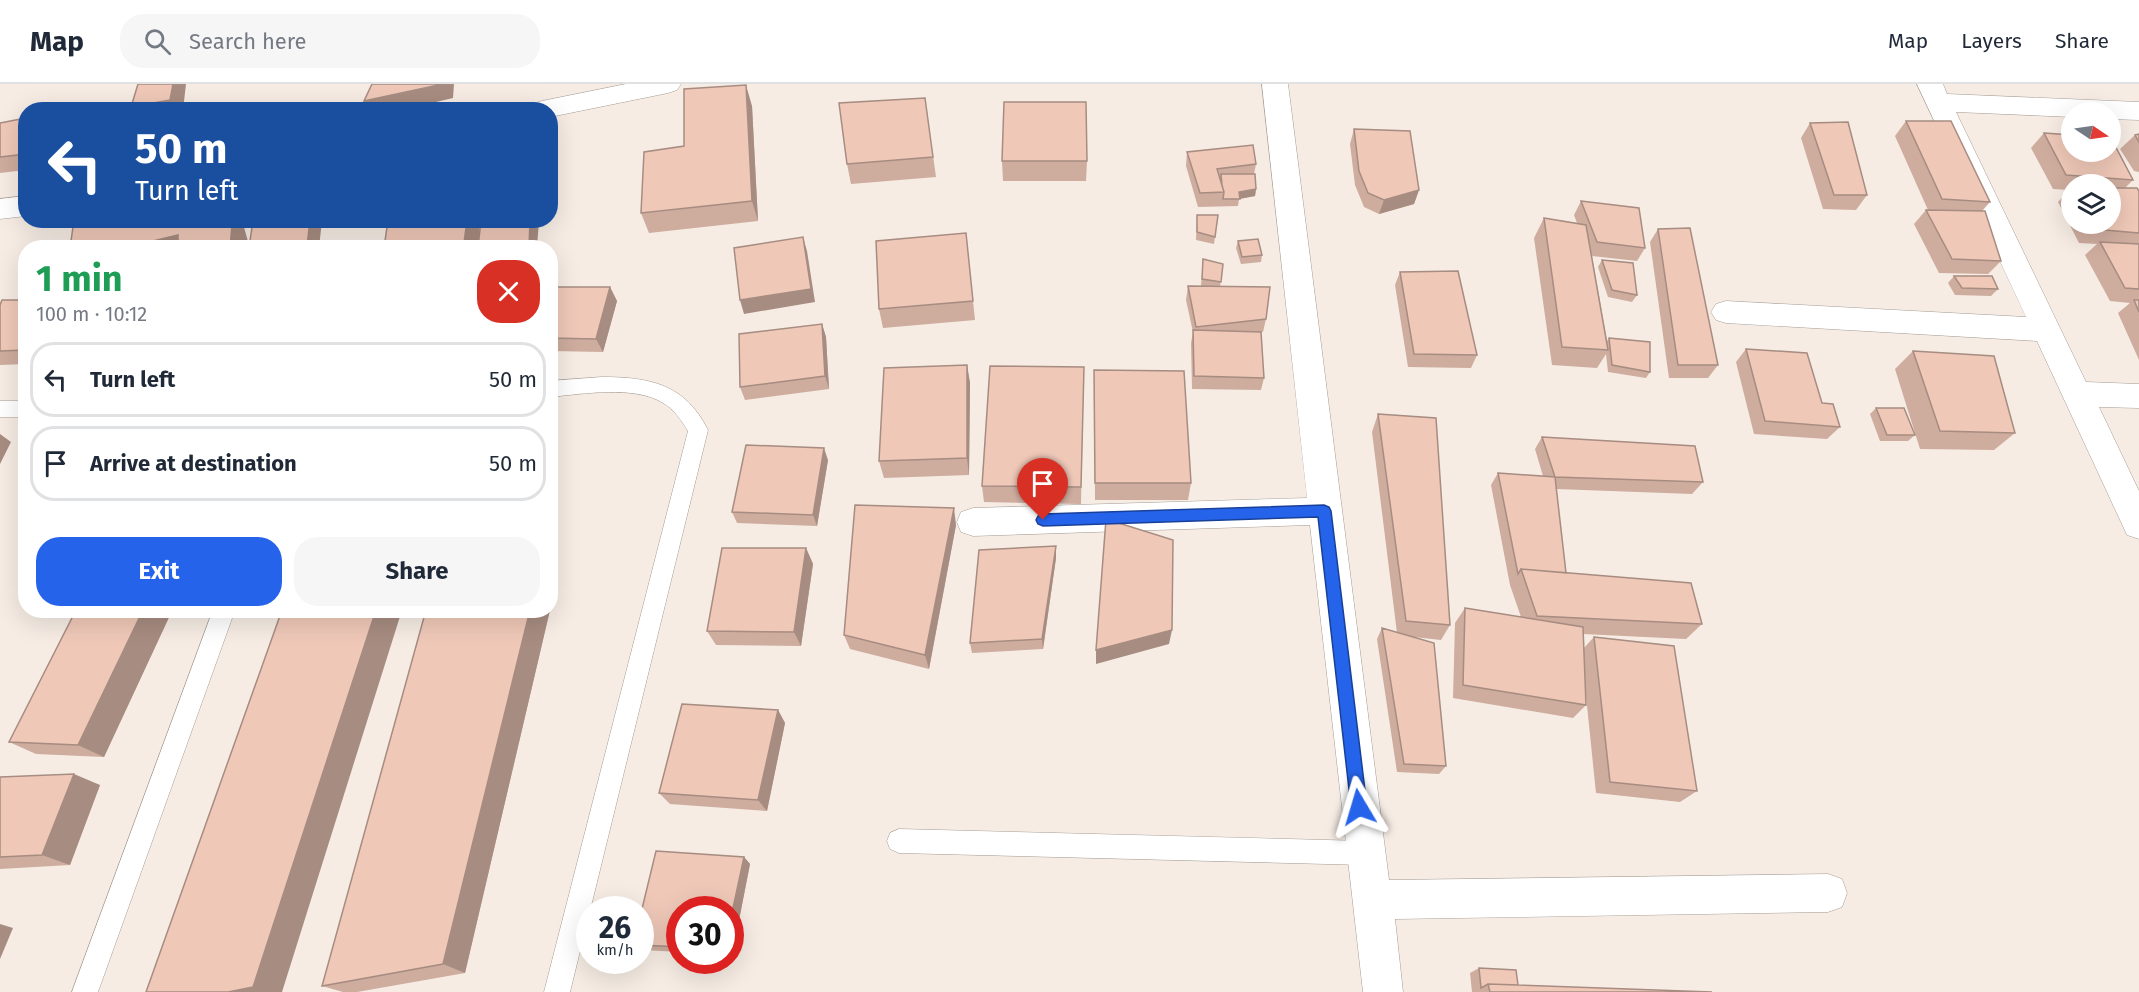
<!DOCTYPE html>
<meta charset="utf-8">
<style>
:root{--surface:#fff;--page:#f6f6f7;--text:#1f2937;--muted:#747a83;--line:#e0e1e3;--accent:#2563eb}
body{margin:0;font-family:"Fira Sans",sans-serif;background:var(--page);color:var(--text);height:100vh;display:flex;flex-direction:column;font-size:22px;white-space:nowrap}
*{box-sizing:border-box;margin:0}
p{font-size:20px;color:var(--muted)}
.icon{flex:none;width:33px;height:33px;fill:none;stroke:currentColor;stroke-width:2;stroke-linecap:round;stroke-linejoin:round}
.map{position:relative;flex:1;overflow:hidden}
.side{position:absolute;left:18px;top:156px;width:540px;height:378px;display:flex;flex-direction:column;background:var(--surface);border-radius:24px;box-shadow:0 6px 24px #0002}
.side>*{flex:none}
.top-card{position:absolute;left:18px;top:18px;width:540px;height:126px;border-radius:24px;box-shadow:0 6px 24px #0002;background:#1a4fa0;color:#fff;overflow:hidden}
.needle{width:39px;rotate:103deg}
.controls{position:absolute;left:2061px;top:18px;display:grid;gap:12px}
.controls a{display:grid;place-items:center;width:60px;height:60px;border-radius:50%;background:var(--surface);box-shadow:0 6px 24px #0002;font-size:30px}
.speed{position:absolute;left:576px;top:812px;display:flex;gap:12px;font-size:30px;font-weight:700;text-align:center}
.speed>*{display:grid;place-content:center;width:78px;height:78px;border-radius:50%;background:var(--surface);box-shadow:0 6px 24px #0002;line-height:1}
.speed small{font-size:15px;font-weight:400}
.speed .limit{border:9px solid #d22;background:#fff;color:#111}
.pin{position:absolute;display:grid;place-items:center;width:51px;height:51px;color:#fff;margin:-62px -26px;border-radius:50% 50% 50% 0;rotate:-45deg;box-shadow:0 0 6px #0007}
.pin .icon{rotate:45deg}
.me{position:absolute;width:66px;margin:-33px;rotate:353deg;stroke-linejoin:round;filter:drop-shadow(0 0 4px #0008)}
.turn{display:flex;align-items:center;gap:21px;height:126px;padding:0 18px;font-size:27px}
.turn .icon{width:78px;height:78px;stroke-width:2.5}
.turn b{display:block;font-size:42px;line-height:51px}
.round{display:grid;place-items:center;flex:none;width:63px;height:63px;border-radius:24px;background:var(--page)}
.summary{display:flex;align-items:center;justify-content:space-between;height:102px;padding:0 18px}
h1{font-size:36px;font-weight:700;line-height:45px;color:#1e9e55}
.cta{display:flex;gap:12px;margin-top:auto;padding:12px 18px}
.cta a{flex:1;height:69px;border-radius:24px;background:var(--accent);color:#fff;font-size:24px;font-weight:700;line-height:69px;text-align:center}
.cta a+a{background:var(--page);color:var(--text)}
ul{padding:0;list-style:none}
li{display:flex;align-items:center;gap:18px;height:75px;margin:0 12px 9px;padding:0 6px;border:3px solid var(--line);border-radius:24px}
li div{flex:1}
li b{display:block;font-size:22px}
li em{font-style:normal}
header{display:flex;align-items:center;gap:36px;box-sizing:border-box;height:84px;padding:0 30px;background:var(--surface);border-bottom:2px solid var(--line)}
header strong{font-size:28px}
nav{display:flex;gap:33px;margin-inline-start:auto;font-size:21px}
.search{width:420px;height:54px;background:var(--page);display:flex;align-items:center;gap:15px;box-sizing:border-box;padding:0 21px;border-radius:24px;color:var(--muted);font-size:22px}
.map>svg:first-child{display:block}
</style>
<header>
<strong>Map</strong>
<div class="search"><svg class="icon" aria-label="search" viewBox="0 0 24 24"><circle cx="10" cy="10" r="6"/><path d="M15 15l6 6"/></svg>Search here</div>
<nav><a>Map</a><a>Layers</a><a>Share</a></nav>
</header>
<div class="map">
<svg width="2139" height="908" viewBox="0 0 2139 908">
<rect width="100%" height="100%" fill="#f6ece4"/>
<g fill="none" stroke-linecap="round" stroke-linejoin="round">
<g stroke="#a59c94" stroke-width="1">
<path id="service" d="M602,293c48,0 83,7 106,53l-138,562h-26l144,-561c-7,-11 -14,-22 -25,-28 -28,-18 -81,-9 -113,-6v-16z
M0,317h26v16h-26z
M213,526h22l-137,382h-26z
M899,745l466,12 9,3 3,9 -3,9 -9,3 -466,-12 -9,-4 -3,-8 3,-8z"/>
</g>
<g stroke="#a59c94" stroke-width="1">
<path id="minor" d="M1262,0h26l101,796 439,-6 14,5 5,14 -5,14 -14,5 -433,7 8,73h-40l-53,-467 -337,11 -12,-4 -4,-10 4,-10 12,-4 334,-10z
M1917,0h26l4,10 192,8v18l-29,-1v-7h-38v5l-116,-5 130,270 53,2v24l-40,-1 40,84v48l-12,-4 -90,-194 -311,-18 -10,-3 -5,-8 5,-8 10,-3 300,16z"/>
</g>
<g stroke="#a59c94" stroke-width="1">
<path id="secondary" d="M626,0h55l-4,6 -9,3 -118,24v-7h-21l4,-6 9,-3z
M26,112v20l-26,3v-20z"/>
</g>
<use href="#service" fill="#fff" fill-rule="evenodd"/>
<use href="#minor" fill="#fff" fill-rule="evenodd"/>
<use href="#secondary" fill="#fff" fill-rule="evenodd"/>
</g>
<path fill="#ceac9e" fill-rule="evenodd" d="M925,14l11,79 -85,7 -4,-20z
M752,22l6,115 -109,12 -8,-20 43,-67z
M26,34v52l-26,3v-50z
M1906,37l84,81 -8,9 19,50 -13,13 -49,-1 -25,-49 12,-14h2l-33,-74z
M1810,39l57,72 -11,15 -33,-1 -22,-71z
M1354,45l65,61 -5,14 -35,10 -15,-7 -9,-22 -5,-41z
M2044,49l89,47 -8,8 14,3v169l-21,-47 12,-10 -20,-2 -25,-46 12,-11 -18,-1 -21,-41 11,-12 -16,-1 -22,-41zM2072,100h38v40h-38z
M2139,50v38l-5,-1 -14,-22 15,-14z
M1187,68l69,12 -2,10 2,15 -1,7 -16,3 -1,7 -40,1 -12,-41z
M1002,77h85l-1,20h-83z
M1581,117l64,47 -8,13 -45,-5 15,85 2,-3 41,34 -4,6 -38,-6 -2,-18 -9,14 -45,-3 -18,-127 10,-20 33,5 -3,-8z
M1197,131h21l-4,29 -18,-4z
M388,136h92l-2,28h-94z
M1658,145l60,136 -10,13h-39l-19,-136z
M966,149l9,87 -92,8 -4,-19z
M1238,157l24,14 -1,7 -20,2 -5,-16z
M1203,175l20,5 -3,23 46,32 -3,13h-2l3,46 -3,12 -69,-1 -1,-46 2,-11 -7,-32 2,-14 17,1 -4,-1z
M1602,176l35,35 -5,7 -24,-5 -10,-30z
M1400,188l77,83 -6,13 -63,-1 -13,-82z
M1954,192l44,13 -7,7 -36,-1 -7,-12z
M550,203h60l7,14 -14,51 -53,-1z
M26,216v64l-26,1v-60z
M822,240l4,13 3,52 -84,11 -5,-13z
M1746,265l76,54 18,24 -13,12 -73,-5 -18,-72z
M1913,267l102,82 -21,17 -74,-1 -25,-80z
M967,281l3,18 -1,92 -85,3 -5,-17z
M1084,283l-3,137 -97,-2 -2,-16z
M1094,286l97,113 -3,17h-93z
M1876,324l39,27 -7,6h-28l-10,-27z
M1378,330l72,211 -9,15 -27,-3 32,129 -7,8 -42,-2 -20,-133 5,-11 15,5 -25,-201z
M1542,353l161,45 -11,12 -136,-5 10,84 136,51 -16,15 -103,-5 1,14 10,-11 103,154 -17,11 -84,-9 -10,-97v9l-13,13 -120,-20 2,-75 10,-15 56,9 -11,-32 -19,-100 7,-12 45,3 -8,-27z
M828,376l-11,66 -80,-3 -5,-11z
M956,441l-27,144 -79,-20 -6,-14z
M806,464l7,16 -12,82 -85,-1 -9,-14z
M1056,474l-13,91 -71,4 -2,-10z
M426,526h124l-85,363 -108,19h-14l-21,-6z
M171,529l-67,144 -68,-3 -27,-12z
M778,626l7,13 -18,88 -97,-7 -11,-11z
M0,693l100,8 -30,80 -70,4z
M744,773l6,7 -18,92h-2v-47h-50v43l-37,-2 -3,-1v-32z
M1479,884l39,17 194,7h-240l-2,-19z"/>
<path fill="#a78c81" d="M173,0h13l-3,26h-49l-3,-3z
M443,0h11l-1,14 -51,12h-33l-5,-9z
M746,1l6,21 6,115 -6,-20z
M1256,105l-1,7 -16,3v-7z
M1419,106l-5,14 -35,10 5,-14z
M231,136h11l7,25 -1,3h-18z
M310,136h12l-3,28h-19z
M467,136h13l-2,28h-11l-3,-5z
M530,136h9l-2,28h-8z
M178,151l12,13h-66z
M803,153l4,14 8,51 -71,12 -4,-14z
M610,203l7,14 -14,51 -7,-13z
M822,240l4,13 3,52 -4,-13z
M967,281l3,18 -1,92 -2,-17z
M0,350l11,8 -11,22z
M824,364l4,12 -11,66 -4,-11z
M954,424l2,17 -27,144 -4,-14z
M1056,462v12l-13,91 -1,-10z
M806,464l7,16 -12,82 -7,-14z
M550,491l7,8 -7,27z
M143,526h25l3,3 -67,144 -26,-12z
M376,526h26l-120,382h-54z
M530,526h20l-85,363 -22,-9z
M1172,546l-3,14 -73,20v-14z
M778,626l7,13 -18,88 -9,-11z
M74,690l26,11 -30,80 -28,-10z
M744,773l6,7 -18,92 -2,-1v-33z
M0,840l13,4 -13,31z"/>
<path fill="#efc8b8" stroke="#a78c81" stroke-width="1.5" d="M138,0h35l-3,16 -39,7z
M372,0h71l-79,17z
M746,1l6,116 -111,12 3,-61 40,-6v-57z
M925,14l8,59 -86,7 -8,-61z
M1004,18h82l1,59h-85z
M26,34v36l-26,3v-34z
M1906,37h45l39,81 -48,-3z
M1848,38l19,73h-33l-24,-72z
M1354,45l56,2 9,59 -35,10 -16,-7 -9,-22z
M2044,49l28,2v17h38l1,-14 22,42 -67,-5z
M2139,50v8l-4,-7z
M1253,61l3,19 -39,5 7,23 -24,1 -13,-41z
M1221,90h34l1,15 -17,3 1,7h-17l1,-7 -2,-7z
M2110,104h27l2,3v42l-46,-4 -3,-5h20z
M1581,117l58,7 6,40 -48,-6z
M1926,126l59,1 16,50 -49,-2z
M1197,131h21l-3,22 -18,-5z
M1544,134l42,7 22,125 -46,-3z
M74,136h157l1,5 -2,23h-52v-13l-54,13h-54z
M253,136h57l-3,26 -7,2h-51z
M388,136h79l-3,23 -35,5h-45z
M481,136h49l-1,28h-51z
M1690,144l28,137h-40l-20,-136z
M966,149l7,68 -94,8 -3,-68z
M803,153l8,52 -71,11 -6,-52z
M1258,155l4,16 -20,2 -4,-16z
M2100,158l39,2v45l-14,-1z
M1203,175l20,5 -2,18 -19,-3z
M1602,176l31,3 4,32 -25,-5z
M1458,187l19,84 -63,-1 -14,-82z
M1954,192h38l6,13 -36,-1z
M1188,202l82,1 -4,32 -70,8z
M550,203h60l-14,52 -46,-1z
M2,216h24v50l-26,1v-46z
M2134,216h5v12z
M822,240l3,52 -85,11 -1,-53z
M1193,246l68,2 3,46 -70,-2z
M1609,254l41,4v30l-38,-7z
M1746,265l61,4 15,50 11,1 7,23 -75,-6z
M1913,267l81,5 21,77 -75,-2z
M967,281v93l-88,3 5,-93z
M990,282l94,1 -3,120 -99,-1z
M1094,286l90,1 7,112h-96z
M1876,324h28l11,27h-28z
M1378,330l58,4 14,207 -44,-4z
M1542,353l153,9 8,36 -148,-5z
M746,361l78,3 -11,67 -81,-3z
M1498,389l57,4 11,96 -45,-4 -3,5z
M855,421l99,3 -29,147 -81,-20z
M1106,435l67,21 -1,90 -76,20z
M1056,462l-14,93 -72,4 9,-93z
M722,464h84l-12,84 -87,-1z
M1521,485l170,14 11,41 -165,-8z
M1465,524l118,19 3,78 -123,-20z
M76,526h67l-65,135 -69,-3z
M282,526h94l-123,377 -25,5h-82z
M426,526h104l-87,354 -121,22z
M1382,544l52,15 12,123 -42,-2z
M1594,553l80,9 23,145 -87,-9z
M682,620l96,6 -20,90 -99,-7z
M74,690l-32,81 -42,2v-80z
M656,767l88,6 -14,65v-13h-50v38l-40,-2v-28z
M1479,884l37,2 2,15 -30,-1 -7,4z
M1488,900l224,8h-222z"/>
<path fill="#2563eb" stroke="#184099" stroke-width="1.5" d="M1324,421l5,2 2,4 36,296 -2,6 -6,2 -5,-2 -3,-6 -33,-290 -275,9 -5,-2 -2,-4 2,-4 5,-2z"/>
</svg>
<div class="controls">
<a><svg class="needle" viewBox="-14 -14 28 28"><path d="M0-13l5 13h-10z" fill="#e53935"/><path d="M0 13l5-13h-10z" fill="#747a83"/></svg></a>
<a><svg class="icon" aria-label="layers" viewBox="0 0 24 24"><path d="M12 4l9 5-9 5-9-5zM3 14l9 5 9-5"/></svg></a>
</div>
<div class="speed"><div>26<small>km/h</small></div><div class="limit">30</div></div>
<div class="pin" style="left:1043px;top:436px;background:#d93025"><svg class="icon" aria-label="arrive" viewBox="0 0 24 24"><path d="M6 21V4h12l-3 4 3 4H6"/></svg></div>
<svg class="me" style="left:1359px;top:723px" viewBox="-20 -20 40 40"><path d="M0-17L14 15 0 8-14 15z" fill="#2563eb" stroke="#fff" stroke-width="4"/></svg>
<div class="top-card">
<div class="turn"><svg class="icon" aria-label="left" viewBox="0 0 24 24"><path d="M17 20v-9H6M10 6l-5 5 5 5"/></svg><div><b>50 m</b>Turn left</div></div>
</div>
<section class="side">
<div class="summary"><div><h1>1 min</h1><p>100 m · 10:12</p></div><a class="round" style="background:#d93025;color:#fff"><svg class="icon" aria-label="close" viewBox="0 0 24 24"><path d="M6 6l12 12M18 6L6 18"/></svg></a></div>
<ul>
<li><svg class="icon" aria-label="left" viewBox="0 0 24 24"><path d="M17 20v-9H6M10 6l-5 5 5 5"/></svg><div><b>Turn left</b></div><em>50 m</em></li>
<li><svg class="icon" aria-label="arrive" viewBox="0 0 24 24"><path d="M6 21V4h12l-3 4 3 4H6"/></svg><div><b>Arrive at destination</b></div><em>50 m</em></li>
</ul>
<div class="cta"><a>Exit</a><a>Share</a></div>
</section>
</div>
